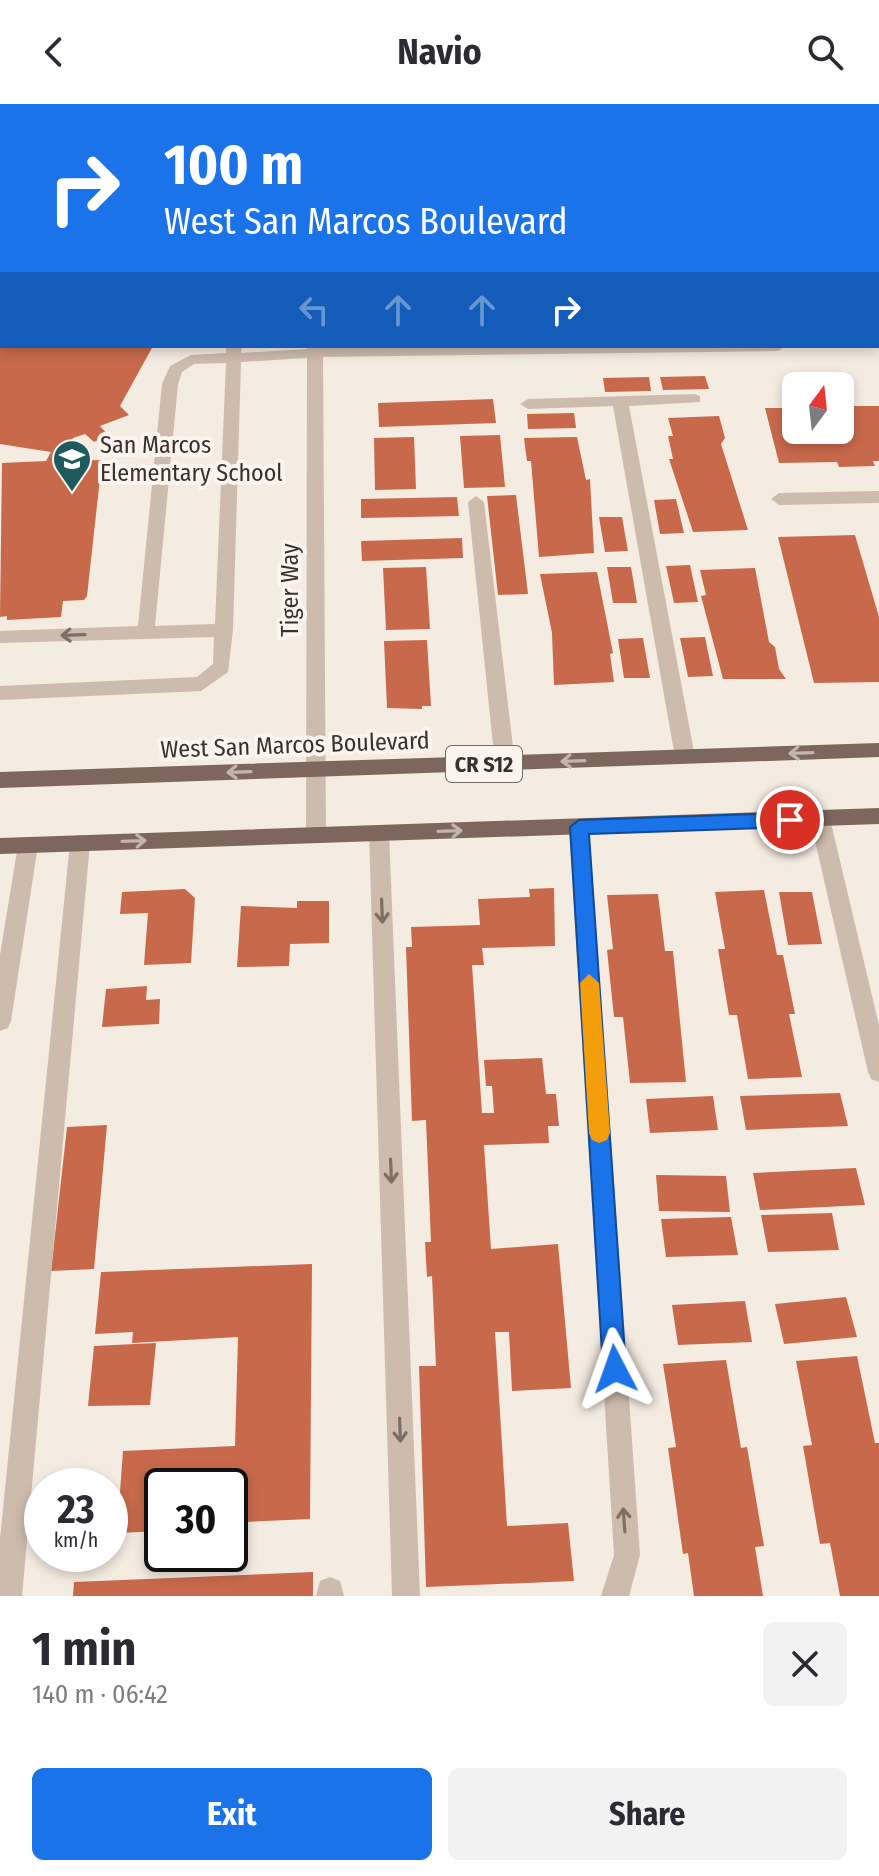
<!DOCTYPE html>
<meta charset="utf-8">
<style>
:root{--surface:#fff;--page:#f2f2f3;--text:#2b2b33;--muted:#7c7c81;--accent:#1a73e8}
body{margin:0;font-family:"Fira Sans Condensed",sans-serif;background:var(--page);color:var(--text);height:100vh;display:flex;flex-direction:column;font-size:30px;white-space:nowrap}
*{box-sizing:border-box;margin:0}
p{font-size:26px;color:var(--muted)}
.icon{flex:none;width:44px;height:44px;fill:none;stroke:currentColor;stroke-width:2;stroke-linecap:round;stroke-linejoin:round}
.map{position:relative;height:1492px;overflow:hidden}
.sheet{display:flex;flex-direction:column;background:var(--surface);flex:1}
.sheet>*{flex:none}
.top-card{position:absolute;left:0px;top:0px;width:880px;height:244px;box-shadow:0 4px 12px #0003;background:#1a73e8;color:#fff;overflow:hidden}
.needle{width:52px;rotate:15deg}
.tools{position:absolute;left:782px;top:268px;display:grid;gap:16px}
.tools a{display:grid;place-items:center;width:72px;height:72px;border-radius:12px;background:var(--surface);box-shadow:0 4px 12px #0003;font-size:40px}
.speed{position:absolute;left:24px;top:1364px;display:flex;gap:16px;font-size:40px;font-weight:700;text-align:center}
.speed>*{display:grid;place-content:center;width:104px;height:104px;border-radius:50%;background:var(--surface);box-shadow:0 4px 12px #0003;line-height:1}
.speed small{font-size:20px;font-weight:400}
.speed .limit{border:4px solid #111;border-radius:12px;background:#fff;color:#111}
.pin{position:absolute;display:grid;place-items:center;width:68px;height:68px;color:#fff;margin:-34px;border:4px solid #fff;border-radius:50%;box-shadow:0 2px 8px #0007}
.me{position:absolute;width:88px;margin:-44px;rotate:356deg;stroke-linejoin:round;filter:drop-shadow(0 0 6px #0008)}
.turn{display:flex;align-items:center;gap:28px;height:168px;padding:0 32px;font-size:36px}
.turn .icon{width:104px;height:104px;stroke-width:2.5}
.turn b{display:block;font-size:56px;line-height:68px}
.lanes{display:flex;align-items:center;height:76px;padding:0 32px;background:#0003;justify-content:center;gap:40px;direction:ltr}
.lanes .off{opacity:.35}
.round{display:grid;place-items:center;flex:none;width:84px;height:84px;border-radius:12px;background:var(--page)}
.head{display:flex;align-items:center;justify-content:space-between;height:136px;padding:0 32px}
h1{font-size:48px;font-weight:700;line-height:60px}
.button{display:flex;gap:16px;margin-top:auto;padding:16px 32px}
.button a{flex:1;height:92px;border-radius:12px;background:var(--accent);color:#fff;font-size:32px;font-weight:700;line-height:92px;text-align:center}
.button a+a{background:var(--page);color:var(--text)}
header{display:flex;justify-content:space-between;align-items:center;height:104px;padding:0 32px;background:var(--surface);font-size:36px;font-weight:700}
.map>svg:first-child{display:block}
</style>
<header><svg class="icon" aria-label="back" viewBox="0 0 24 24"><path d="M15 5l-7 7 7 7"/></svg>Navio<svg class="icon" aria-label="search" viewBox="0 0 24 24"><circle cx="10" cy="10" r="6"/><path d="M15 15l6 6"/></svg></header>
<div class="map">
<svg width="879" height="1492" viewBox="0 0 879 1492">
<rect width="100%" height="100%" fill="#f4ebe1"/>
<path fill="#c8694b" d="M0,242h153l-33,60 9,9 -29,11 8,9 -14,7 -9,-8 -12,4 -12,23 41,-1 -15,136 -3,4 -21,1 -2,16 -54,3v-4l-7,1 2,-154 44,-2 5,-9 -51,-8z
M705,272l4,13 -46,1 -3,-13z
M649,273l2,14 -46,1 -2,-14z
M493,295l3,24 -117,4 -1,-24z
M840,299h7l1,3h31v55h-6l2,5 -36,1 -2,-5 -58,1 -14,-55h31v22h44z
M574,309l2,15 -48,1 -1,-15z
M719,312l6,22 -4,6 27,86 -55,2 -24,-73h4l-5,-23h5l-5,-18z
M500,331l5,52 -41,1 -4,-52z
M414,333l2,52 -41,1 -1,-52z
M577,333l9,43 4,-1 4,74 -55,4 -8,-96h-4l-3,-23z
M516,391l12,99 -30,1 -11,-99z
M457,393l2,19 -98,2v-19z
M676,395l8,34 -24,1 -6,-34z
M599,413h23l6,34 -23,1z
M855,431l24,82v65l-65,1 -36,-146z
M462,434l1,20 -101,3 -1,-20z
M690,461l8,37 -24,1 -8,-37z
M426,463l4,62 -44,1 -3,-62z
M607,463h24l6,36h-24z
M755,464l14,74 6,5 4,22 7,10h-63l-22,-83 5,-1 -6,-25z
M597,468l16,81 -3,1 4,28 -60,3 -2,-52 -12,-59z
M705,533l8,39 -25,1 -8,-39z
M643,534l7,40h-26l-6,-39z
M427,536l4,66h-9v3l-35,-1 -3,-67z
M554,784l1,58 -73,2 2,17h-12l10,148h12l-2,-27h-6l-2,-26 58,-2 4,36h10l3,32h-11l1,17 -65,2 7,104 67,-5 13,144 -59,3 -3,-59h-14l12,194 61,-3 6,58 -148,6 -7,-221h17l-4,-90 -5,1 -2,-35h6l-5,-122 -14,1 -6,-174h6l-1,-20 69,-2 -2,-26 52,-2 -1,-8z
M185,785l10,9 -4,65 -47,2 4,-52 -28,1 2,-22z
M764,786l13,65h6l12,59h-6l13,63 -54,2 -11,-64h-8l-11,-66h7l-10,-57z
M779,788h33l10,52 -34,1z
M658,790l7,57h8l13,131 -56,1 -7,-66h-9l-7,-67 6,-1 -6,-54z
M297,797h32v42l-39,1 -1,22 -52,1 4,-61 56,2z
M147,882l-1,14 14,-1 -1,25 -57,3 4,-38z
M840,989l8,33 -102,4 -6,-34z
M713,992l5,34 -68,3 -4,-34z
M107,1021l-13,144 -43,2 16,-144z
M856,1064l9,37 -105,5 -7,-37z
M656,1071l70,1 4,36 -71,-1z
M832,1109l7,37 -71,2 -7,-37z
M731,1113l7,38 -72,2 -5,-38z
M312,1160l-2,255 -66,3 -1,5 -13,1v-42h-68v45l-45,2 6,-82 112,-5 3,-109 -106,6 1,-11 -38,2 6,-62z
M846,1193l11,40 -73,7 -9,-40z
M745,1197l7,41 -74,3 -6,-40z
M156,1239l-6,62 -62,1 6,-60z
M857,1252l18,87h4v153h-39l-10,-53 -10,1 -17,-98 9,-1 -16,-84z
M726,1256l15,88 6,-1 17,99 -9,1 8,49h-69l-6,-43 -5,1 -15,-106 8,-1 -13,-83z
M313,1468v24h-240l1,-14z"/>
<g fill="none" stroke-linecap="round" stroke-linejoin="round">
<path fill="#cdbbac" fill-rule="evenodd" d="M232,0h12v2h-12z
M878,37h1v8h-1z
M878,78h1v8h-1z
M878,141h1v8h-1z
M878,175h1v8h-1z
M226,242h16l-1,7 66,-4v-3h479l-8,5 -455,6 3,478 -3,6h-14l-3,-6 1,-477 -66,4 -8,268 -5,42 -27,19 -201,9v-14l197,-9 16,-13 1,-27 -214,6v-12l138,-5 24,-242 8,-18 21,-11 35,-2zM226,259l-11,261 -60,2 23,-242 4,-12 12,-8z
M695,290l5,2v6l-71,4 66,351 -10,7 -10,-7 -62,-351 -85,3 -8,-5 8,-5z
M879,387v12l-100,2 -8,-6 8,-6z
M476,392l8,6 31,262 -10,7 -10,-7 -27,-262z
M820,707l7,2 3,6 49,206v57l-8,-3 -3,-7 -58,-253 3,-6z
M579,715l7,2 3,6 51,728 -11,41h-28l13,-41 -45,-728 3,-6z
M379,721l7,2 3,6 31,763h-28l-23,-763 3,-6z
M80,731l7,2 3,6 -68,753h-22v-57l70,-696 3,-6z
M28,733l7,2 3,6 -27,176 -3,7 -8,3v-76l18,-110 3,-6z
M330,1473l10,4 4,15h-28l4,-15z"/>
<path fill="#7d675c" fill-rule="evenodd" d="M879,639v14l-879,31v-16z
M879,704v16l-879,30v-16z"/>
</g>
<defs><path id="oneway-shaft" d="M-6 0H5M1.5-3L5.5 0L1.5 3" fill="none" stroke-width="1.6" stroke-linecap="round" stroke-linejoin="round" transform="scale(2)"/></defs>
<g stroke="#7d6f65">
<use href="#oneway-shaft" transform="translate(73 531) rotate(178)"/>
<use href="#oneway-shaft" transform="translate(382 807) rotate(88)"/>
<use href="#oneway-shaft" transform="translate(391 1067) rotate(88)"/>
<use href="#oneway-shaft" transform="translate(400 1326) rotate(88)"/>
<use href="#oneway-shaft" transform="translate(624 1416) rotate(-94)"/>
</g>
<g stroke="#c2b5ac">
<use href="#oneway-shaft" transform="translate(801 649) rotate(178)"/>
<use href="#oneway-shaft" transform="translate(573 657) rotate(178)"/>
<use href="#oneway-shaft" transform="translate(239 668) rotate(178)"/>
<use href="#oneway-shaft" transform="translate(450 727) rotate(-2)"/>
<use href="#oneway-shaft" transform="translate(134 737) rotate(-2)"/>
</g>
<path fill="#1a73e8" stroke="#114b97" stroke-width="2" d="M790,709l9,7 -9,7 -201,7 37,535 -3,8 -8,4 -8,-4 -4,-8 -33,-542 9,-7z"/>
<path fill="#f59e0b" d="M589,870l10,9 11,150 -3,7 -8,3 -7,-3 -3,-7 -9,-150z"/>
<defs>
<g id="school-pin" transform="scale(2)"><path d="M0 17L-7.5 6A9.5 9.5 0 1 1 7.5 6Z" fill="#1f5a5e" stroke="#fbf5ee"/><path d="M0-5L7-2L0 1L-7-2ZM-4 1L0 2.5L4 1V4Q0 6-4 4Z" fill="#fff"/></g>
</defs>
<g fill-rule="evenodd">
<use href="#school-pin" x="72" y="355"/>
</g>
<g text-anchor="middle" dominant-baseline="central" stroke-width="8" stroke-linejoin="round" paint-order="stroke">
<rect fill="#fbf5ee" stroke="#756b66" stroke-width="2" x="446" y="642" width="76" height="36" rx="6"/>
<g font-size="22" font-weight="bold" fill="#3b302b">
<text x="484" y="660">CR S12</text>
</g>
<g font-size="24" fill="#3b302b" stroke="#fbf5ee" text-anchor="start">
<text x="100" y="341">San Marcos<tspan x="100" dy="28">Elementary School</tspan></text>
</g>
<g font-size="24" fill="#3b302b" stroke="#fbf5ee">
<text transform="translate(290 486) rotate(-90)">Tiger Way</text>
<text transform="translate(295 641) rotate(-2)">West San Marcos Boulevard</text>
</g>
</g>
</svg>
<div class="tools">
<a><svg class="needle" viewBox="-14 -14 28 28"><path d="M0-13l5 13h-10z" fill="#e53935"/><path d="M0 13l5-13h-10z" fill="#7c7c81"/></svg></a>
</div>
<div class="speed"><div>23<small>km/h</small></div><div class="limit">30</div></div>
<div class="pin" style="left:790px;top:716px;background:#d93025"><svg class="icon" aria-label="arrive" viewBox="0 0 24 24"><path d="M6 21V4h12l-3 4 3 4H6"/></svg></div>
<svg class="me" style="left:615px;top:1265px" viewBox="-20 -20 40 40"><path d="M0-17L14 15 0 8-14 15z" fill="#1a73e8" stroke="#fff" stroke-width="4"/></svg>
<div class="top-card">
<div class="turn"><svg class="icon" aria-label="right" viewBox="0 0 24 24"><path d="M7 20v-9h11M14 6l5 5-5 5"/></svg><div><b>100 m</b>West San Marcos Boulevard</div></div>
<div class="lanes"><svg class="icon off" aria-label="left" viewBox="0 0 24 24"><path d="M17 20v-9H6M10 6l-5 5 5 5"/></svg><svg class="icon off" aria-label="ahead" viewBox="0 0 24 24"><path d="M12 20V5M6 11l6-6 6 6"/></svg><svg class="icon off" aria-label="ahead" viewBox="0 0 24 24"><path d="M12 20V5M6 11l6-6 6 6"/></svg><svg class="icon" aria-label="right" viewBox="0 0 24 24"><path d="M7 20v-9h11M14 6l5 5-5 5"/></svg></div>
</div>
</div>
<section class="sheet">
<div class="head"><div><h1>1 min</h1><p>140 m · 06:42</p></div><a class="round"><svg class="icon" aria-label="close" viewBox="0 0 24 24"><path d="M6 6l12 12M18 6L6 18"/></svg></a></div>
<div class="button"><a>Exit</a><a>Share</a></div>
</section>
